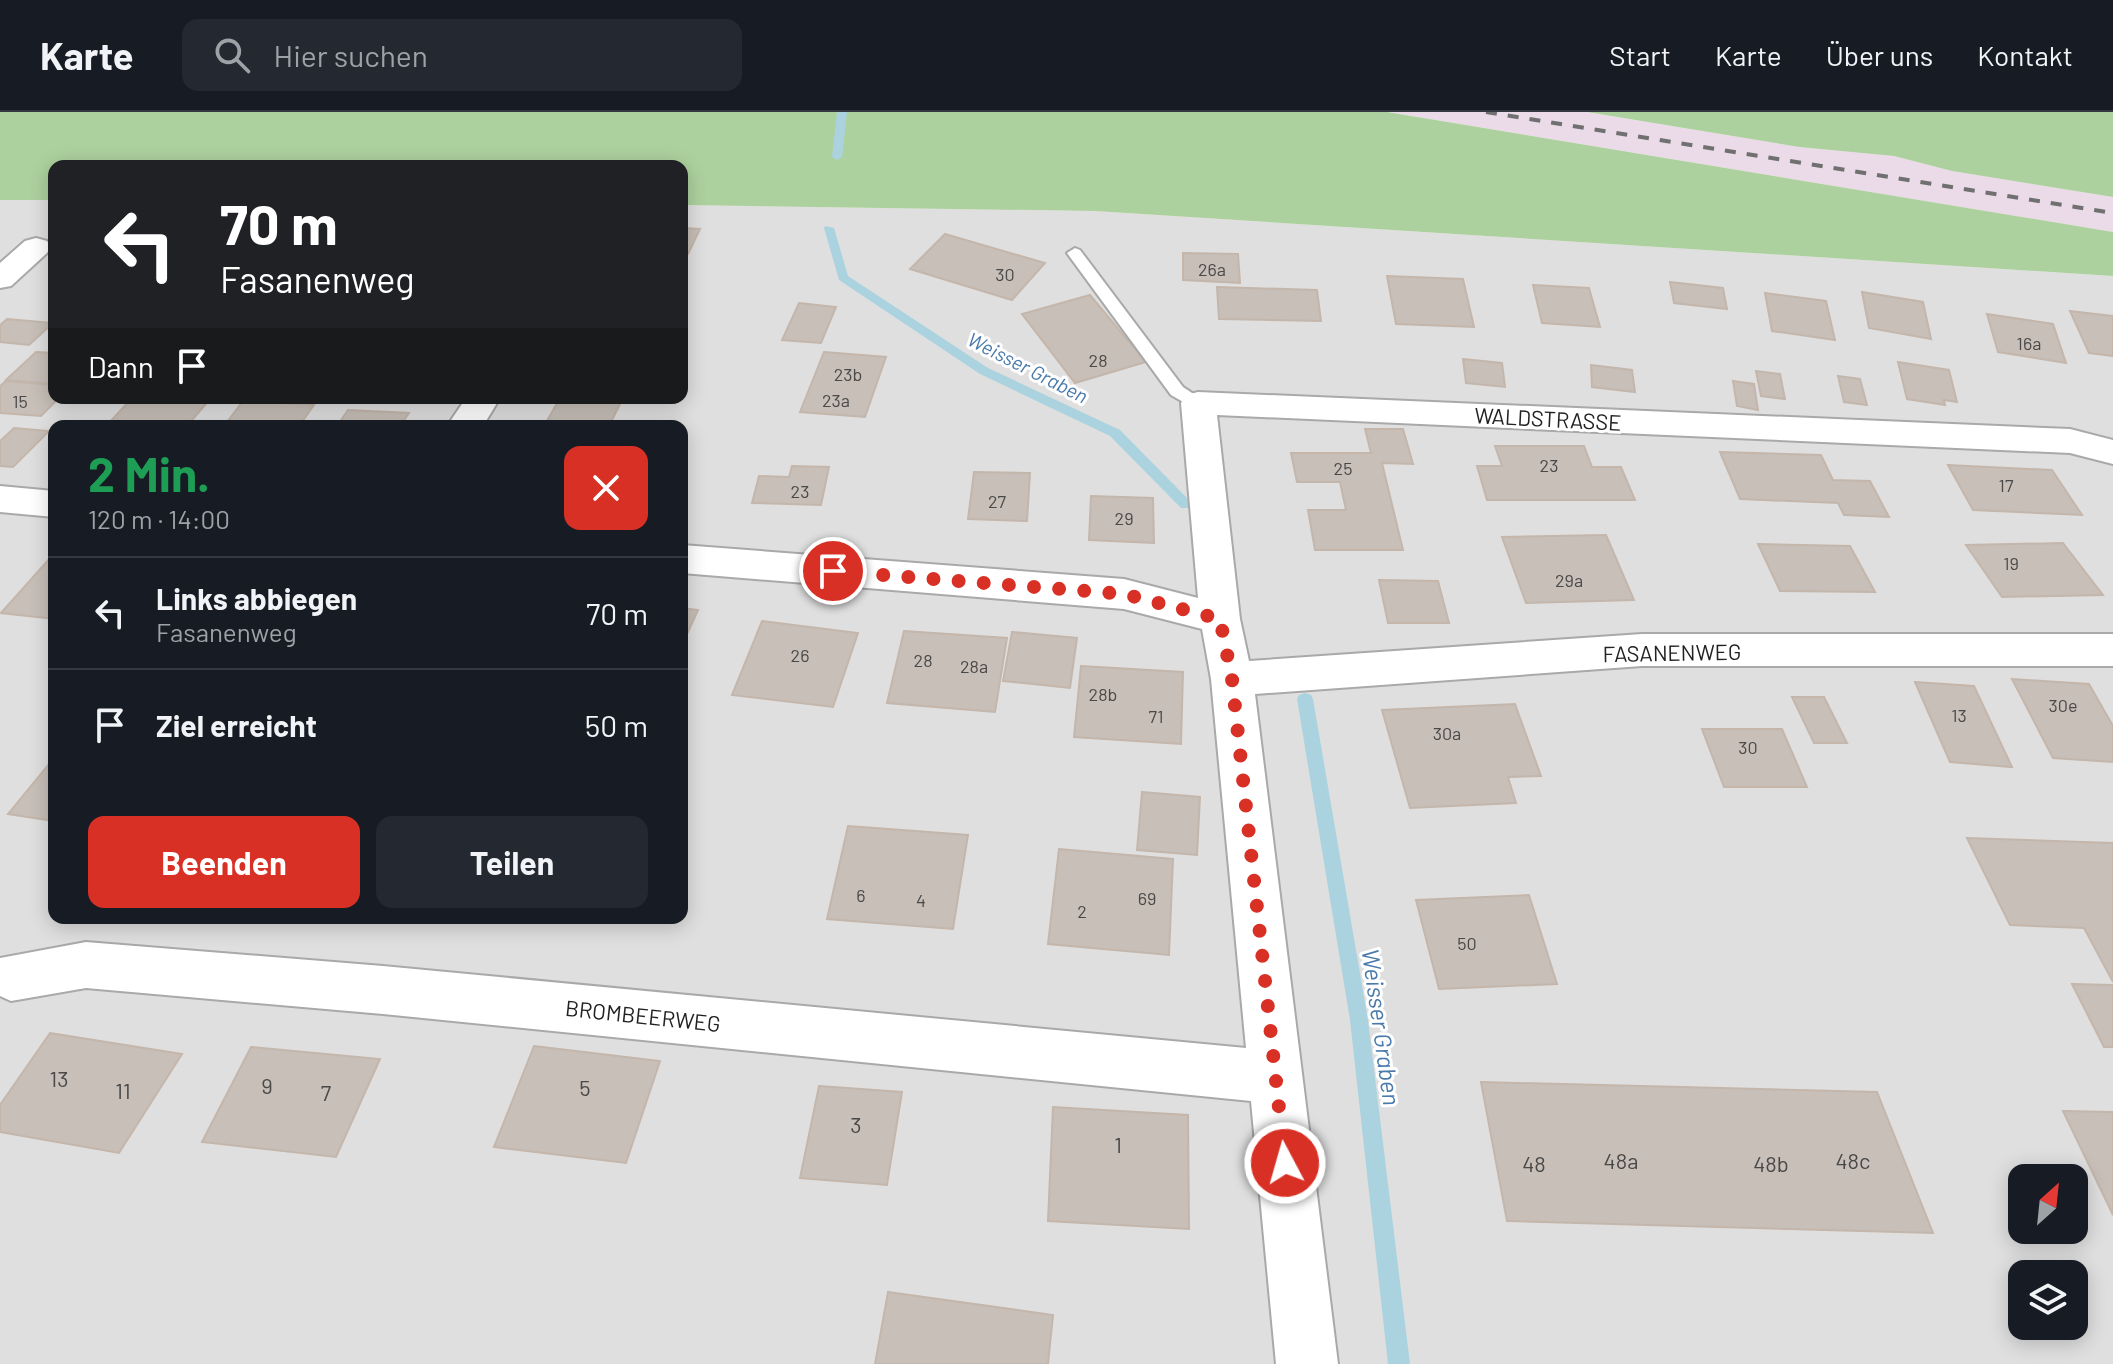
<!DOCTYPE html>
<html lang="de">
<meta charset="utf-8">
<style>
:root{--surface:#171b24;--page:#242831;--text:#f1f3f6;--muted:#9ea1a6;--line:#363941;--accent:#d93025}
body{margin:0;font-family:Barlow,sans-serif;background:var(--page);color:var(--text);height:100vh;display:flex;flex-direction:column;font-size:30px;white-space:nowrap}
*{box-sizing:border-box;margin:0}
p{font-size:26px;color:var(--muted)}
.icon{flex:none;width:44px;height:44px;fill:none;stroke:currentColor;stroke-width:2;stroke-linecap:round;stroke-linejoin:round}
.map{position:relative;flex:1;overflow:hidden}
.side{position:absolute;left:48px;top:308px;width:640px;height:504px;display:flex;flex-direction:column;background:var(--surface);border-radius:16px;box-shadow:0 4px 20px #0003}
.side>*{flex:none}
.hud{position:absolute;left:48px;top:48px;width:640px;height:244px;border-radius:16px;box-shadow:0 4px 20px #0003;background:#202124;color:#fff;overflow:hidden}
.needle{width:52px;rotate:27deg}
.fabs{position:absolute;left:2008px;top:1052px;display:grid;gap:16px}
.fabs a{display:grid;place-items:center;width:80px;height:80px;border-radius:16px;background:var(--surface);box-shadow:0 4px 20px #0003;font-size:40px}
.pin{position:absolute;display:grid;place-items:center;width:68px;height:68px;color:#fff;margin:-34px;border:4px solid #fff;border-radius:50%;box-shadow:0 2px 8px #0007}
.me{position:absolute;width:88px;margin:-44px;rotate:354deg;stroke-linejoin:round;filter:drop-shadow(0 0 6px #0008)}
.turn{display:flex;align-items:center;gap:28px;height:168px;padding:0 40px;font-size:36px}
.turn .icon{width:104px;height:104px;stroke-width:2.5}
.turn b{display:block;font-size:56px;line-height:68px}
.then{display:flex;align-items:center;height:76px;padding:0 40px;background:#0003;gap:16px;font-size:30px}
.round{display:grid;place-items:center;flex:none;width:84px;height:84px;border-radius:16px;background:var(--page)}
.head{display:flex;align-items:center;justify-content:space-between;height:136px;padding:0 40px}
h1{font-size:48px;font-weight:700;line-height:60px;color:#1e9e55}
.cta{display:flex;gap:16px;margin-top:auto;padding:16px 40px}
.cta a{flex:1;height:92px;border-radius:16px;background:var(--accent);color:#fff;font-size:32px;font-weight:700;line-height:92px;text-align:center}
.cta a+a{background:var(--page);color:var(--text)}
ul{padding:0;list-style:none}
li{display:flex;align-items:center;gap:24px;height:112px;padding:0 40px;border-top:2px solid var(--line)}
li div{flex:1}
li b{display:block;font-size:30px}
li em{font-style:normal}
header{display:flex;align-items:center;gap:48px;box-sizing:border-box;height:112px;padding:0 40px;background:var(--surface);border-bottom:2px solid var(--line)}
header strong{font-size:38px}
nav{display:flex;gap:44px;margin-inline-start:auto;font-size:28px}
.search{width:560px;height:72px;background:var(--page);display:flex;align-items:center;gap:20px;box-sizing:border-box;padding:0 28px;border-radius:16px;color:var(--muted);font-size:30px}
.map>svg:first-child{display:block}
</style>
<header>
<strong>Karte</strong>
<div class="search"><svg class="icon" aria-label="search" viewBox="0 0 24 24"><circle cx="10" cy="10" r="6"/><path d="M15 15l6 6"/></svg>Hier suchen</div>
<nav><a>Start</a><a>Karte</a><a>Über uns</a><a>Kontakt</a></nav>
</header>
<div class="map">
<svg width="2113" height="1252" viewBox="0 0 2113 1252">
<rect width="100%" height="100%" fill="#f2efe9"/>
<path fill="#e0dfdf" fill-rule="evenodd" d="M0,88h54v198h628v-193l413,6 1018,65v1088h-2113zM54,314h628v492h-628zM2022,1066h52v52h-52zM2022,1162h52v52h-52z"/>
<path fill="#ebdbe8" d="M1387,0h200l212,35 95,9 58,15 161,26v35z"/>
<path fill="#add19e" d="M0,0h1387l726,120v44l-1018,-65 -413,-6v-39h-628v34h-54z
M1587,0h526v85l-161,-26 -58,-15 -95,-9z"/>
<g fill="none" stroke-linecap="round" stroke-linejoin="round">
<path fill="#aad3df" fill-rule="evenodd" d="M837,0h10l-5,45 -5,3 -5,-3z
M825,114l9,2 14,48 140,92 132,62 71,72 2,3 -2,3h-10l-71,-72 -130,-62 -141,-94 -15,-52z
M1305,581l6,2 2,4 55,321 42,344h-22l-38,-344 -53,-321 2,-4z"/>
</g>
<path fill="#c7bfb8" stroke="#c4b6ab" stroke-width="2" d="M682,116l18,1 -12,25h-6z
M945,122l100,29 -33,37 -102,-31z
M1183,141l55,1 2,29 -57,-3z
M1387,164l76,3 11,48 -78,-3z
M1670,170l53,6 4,21 -53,-6z
M1533,173l56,3 11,39 -58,-4z
M1217,175l100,3 4,31 -102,-2z
M1862,180l61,10 8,37 -62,-11z
M1765,181l61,8 9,39 -63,-9z
M1090,183l56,67 -71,21 -53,-69z
M799,191l37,4 -15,36 -39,-3z
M2070,199l43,5v40l-24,-3z
M1987,202l66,10 13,39 -68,-11z
M7,207l46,4 -24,22 -29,-3v-17z
M36,240l18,1v31l-48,-4z
M824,240l62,5 -21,60 -65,-5z
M1463,247l39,4 3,24 -39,-4z
M1898,250l51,8 8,32 -13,-2 1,5 -38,-6z
M1591,253l41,5 3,22 -43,-5z
M1756,259l24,3 5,25 -24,-3z
M1838,264l22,3 7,26 -23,-3z
M6,269l48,4v13h5l-18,18 -41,-3v-27z
M1733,269l21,3 4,26 -21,-4z
M132,286h79l-24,28 -80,-1z
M560,286h63l-14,28h-65z
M243,289l71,4 -15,21h-75z
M348,298l61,3 -9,13h-63z
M14,316l35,3 -36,36 -13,-1v-25z
M1365,317h38l10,35 -31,-1 21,87h-88l-7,-40h38l-6,-28h-43l-6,-29h80z
M1495,334h89l8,21h29l14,33h-148l-10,-34h25z
M1720,340l101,3 12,25 37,1 19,36 -45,-2 -6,-12 -98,-4z
M1948,353l104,5 30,45 -109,-5z
M792,354l37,1 -8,38 -69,-2 7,-27 30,1z
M974,360l56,1 -3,48 -59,-2z
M1091,384l62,2 1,45 -65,-3z
M1606,423l28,65 -108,3 -24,-66z
M2063,431l40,52 -101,2 -36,-52z
M1758,432l92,2 25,46 -95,-1z
M51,445l3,1v61l-53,-6z
M1379,468l59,1 11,42h-61z
M682,496l16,2 -16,35z
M762,509l96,12 -25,74 -101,-12z
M904,519l103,7 -12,74 -108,-9z
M1012,520l65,6 -7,50 -67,-7z
M1081,554l102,6 -2,72 -107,-7z
M2012,567l77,5 24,42v36l-60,-4z
M1915,570l59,4 38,81 -62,-5z
M1792,585h32l23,46h-33z
M1515,592l26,72 -33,1 8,26 -106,5 -28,-98z
M1702,617h80l25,58h-83z
M54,646v63l-46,-7z
M1142,680l58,5 -3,58 -60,-5z
M848,714l120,9 -15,94 -126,-10z
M1967,726l146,5v139l-29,-54 -74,-3z
M1059,737l114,10 -4,96 -121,-11z
M1529,783l28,89 -118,5 -23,-89z
M2072,872l41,1v62h-9z
M50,921l132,21 -63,99 -119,-21v-27z
M534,934l126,15 -34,102 -132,-16z
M251,935l129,12 -44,98 -134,-15z
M1481,970l396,10 56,141 -426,-12z
M819,974l83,6 -15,93 -87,-7z
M1053,995l135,8 1,114 -141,-8z
M2063,999l50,1v103z
M888,1180l165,23 -5,49h-173z"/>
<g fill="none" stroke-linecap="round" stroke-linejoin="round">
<g stroke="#a9a9a9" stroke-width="4">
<path id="service" d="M1075,136l5,2 103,137 24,16 -3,4h-12l-21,-12 -104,-142z"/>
</g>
<g stroke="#a9a9a9" stroke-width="4">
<path id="minor" d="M36,126l11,3 4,6 -4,6 -36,33 -11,2v-25l25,-22z
M1198,280l872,37 43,11v24l-43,-11 -853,-38 23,204 9,42 393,-27h471v32h-471l-387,28 83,670h-62l-25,-263 -868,-87 -297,-26 -75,13 -11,-5v-38l86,-16 297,24 863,82 -35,-369 -9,-50 -78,-20 -442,-36v-28l442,34 74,19 -17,-195 5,-8z
M466,286h34l-17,28h-36z
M0,374l54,5v26l-54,-5z"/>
</g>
<use href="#service" fill="#fff" fill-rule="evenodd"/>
<use href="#minor" fill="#fff" fill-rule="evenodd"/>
<path stroke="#707070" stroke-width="4" stroke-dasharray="11 11" stroke-linecap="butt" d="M1486,0l627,101"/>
</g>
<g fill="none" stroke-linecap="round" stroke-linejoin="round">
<path stroke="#d93025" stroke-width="14" stroke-dasharray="0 25.2" d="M833,459l291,23 96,25 12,60 53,484"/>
</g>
<g text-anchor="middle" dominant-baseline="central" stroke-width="6" stroke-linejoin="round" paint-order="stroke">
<g font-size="18" fill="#4b4948">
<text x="1212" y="157">26a</text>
<text x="1005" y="162">30</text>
<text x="2029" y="231">16a</text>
<text x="1098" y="248">28</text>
<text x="848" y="262">23b</text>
<text x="836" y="288">23a</text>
<text x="20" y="289">15</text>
<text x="1549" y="353">23</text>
<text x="1343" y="356">25</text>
<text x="2006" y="373">17</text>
<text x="800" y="379">23</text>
<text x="997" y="389">27</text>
<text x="1124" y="406">29</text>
<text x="2011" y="451">19</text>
<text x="1569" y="468">29a</text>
<text x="800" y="543">26</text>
<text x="923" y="548">28</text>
<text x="974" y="554">28a</text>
<text x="1103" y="582">28b</text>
<text x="2063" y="593">30e</text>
<text x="1959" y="603">13</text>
<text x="1156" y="604">71</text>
<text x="1447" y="621">30a</text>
<text x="1748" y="635">30</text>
<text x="861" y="783">6</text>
<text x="1147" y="786">69</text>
<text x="921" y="788">4</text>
<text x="1082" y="799">2</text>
<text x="1467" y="831">50</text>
</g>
<g font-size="20" font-style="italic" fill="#4a7aab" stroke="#fff">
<text transform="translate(1028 255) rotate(27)">Weisser Graben</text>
</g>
<g font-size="22" fill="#222" stroke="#fff">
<text transform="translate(1548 306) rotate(3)">WALDSTRASSE</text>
<text transform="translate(1672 540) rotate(-1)">FASANENWEG</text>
<text transform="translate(643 903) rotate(6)">BROMBEERWEG</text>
</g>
<g font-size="22" fill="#4b4948">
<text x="59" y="966">13</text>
<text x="267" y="973">9</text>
<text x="585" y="975">5</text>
<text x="123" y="978">11</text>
<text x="326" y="980">7</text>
<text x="856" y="1012">3</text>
<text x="1118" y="1032">1</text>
<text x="1621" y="1048">48a</text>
<text x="1853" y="1048">48c</text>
<text x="1534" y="1051">48</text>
<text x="1771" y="1051">48b</text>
</g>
<g font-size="24" font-style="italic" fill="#4a7aab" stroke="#fff">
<text transform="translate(1382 915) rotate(82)">Weisser Graben</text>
</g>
</g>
</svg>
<div class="fabs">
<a><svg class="needle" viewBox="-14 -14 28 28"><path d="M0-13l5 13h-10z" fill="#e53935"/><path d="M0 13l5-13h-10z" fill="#9ea1a6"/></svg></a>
<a><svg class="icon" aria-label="layers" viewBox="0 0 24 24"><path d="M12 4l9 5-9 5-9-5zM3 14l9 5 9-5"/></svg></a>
</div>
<div class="pin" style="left:833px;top:459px;background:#d93025"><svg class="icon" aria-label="arrive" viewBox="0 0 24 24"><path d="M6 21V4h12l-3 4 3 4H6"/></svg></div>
<svg class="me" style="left:1285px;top:1051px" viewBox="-20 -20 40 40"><circle r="17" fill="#d93025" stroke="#fff" stroke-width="3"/><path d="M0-11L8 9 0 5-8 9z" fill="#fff"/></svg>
<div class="hud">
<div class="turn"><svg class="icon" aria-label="left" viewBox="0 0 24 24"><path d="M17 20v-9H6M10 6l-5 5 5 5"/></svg><div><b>70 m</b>Fasanenweg</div></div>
<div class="then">Dann<svg class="icon" aria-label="arrive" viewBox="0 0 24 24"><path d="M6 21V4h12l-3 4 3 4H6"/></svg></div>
</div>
<section class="side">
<div class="head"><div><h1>2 Min.</h1><p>120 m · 14:00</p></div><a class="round" style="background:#d93025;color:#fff"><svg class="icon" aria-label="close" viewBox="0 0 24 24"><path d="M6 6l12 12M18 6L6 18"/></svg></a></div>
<ul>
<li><svg class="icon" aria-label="left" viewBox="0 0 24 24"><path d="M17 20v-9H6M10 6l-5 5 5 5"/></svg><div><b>Links abbiegen</b><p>Fasanenweg</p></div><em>70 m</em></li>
<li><svg class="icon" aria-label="arrive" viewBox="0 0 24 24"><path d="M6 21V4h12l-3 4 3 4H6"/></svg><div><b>Ziel erreicht</b></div><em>50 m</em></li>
</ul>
<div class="cta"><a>Beenden</a><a>Teilen</a></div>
</section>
</div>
